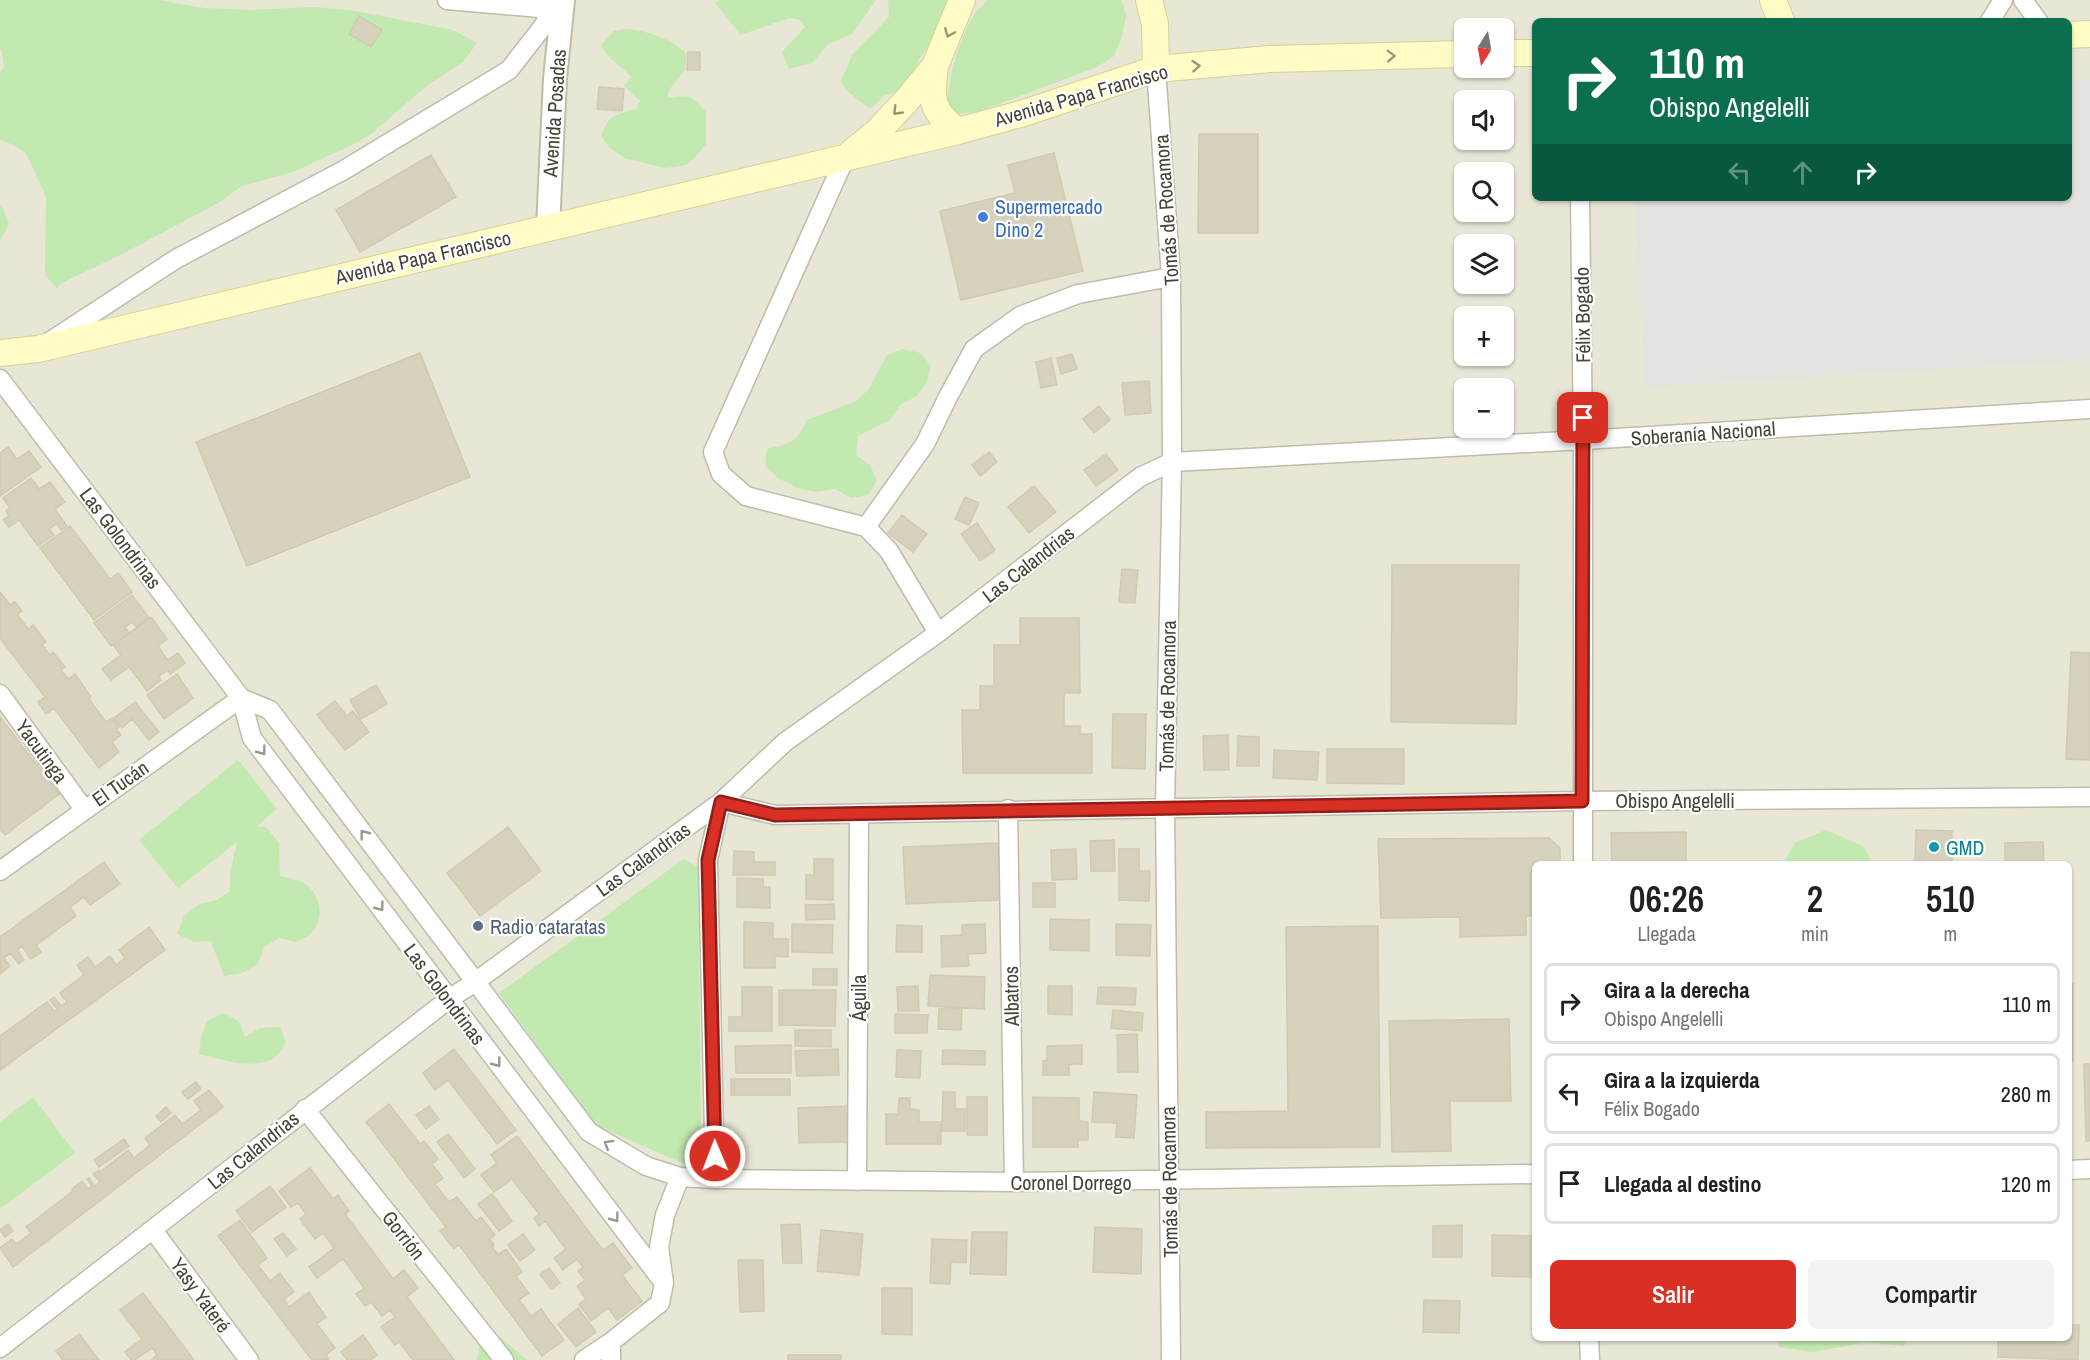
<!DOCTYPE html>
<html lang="es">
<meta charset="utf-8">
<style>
:root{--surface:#fff;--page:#f2f2f2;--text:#202124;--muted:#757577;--line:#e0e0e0;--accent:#d93025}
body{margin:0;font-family:"Archivo Narrow",sans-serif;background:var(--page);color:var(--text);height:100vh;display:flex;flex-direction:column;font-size:22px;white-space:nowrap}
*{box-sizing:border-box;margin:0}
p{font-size:20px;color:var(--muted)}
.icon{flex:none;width:33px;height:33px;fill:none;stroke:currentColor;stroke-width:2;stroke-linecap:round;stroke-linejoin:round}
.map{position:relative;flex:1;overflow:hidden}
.drawer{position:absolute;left:1532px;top:861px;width:540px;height:480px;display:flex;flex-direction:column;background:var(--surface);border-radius:9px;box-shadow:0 2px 4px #0004}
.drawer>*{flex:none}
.hud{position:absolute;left:1532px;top:18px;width:540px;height:183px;border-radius:9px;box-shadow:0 2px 4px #0004;background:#0b6e4f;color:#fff;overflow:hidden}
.needle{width:39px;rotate:191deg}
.fabs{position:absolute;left:1454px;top:18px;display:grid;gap:12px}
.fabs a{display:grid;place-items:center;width:60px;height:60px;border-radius:9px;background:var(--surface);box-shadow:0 2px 4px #0004;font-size:30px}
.pin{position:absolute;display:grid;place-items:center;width:51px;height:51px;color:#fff;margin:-26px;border-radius:12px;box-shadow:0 3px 9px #0006}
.me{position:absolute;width:66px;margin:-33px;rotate:359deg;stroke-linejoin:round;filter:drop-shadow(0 0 4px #0008)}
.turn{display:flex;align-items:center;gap:21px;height:126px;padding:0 18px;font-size:27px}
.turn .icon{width:78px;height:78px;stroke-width:2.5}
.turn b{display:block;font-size:42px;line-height:51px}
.lanes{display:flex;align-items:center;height:57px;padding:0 18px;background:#0003;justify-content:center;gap:30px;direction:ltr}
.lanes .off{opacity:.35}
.eta{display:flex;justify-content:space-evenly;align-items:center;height:102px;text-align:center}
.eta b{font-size:36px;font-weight:600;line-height:42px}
.cta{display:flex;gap:12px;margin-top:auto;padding:12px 18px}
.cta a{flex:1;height:69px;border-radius:9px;background:var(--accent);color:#fff;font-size:24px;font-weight:600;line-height:69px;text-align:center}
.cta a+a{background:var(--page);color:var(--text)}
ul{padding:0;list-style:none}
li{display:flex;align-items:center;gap:18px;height:81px;margin:0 12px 9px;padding:0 6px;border:3px solid var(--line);border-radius:9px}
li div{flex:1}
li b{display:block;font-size:22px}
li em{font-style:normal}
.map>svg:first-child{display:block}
</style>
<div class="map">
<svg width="2090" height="1360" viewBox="0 0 2090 1360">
<rect width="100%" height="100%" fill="#f4f2e7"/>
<path fill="#e8e6d5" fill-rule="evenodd" d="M0,0h2090v1360h-2090zM1534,21h534v177h-534zM1464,28h39v40h-39zM1464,100h39v40h-39zM1464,172h39v40h-39zM1464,244h39v40h-39zM1464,316h39v40h-39zM1464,388h39v40h-39zM1534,864h534v474h-534z"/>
<path fill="#c2e9af" d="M0,0h158l46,8 45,2 65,-3 36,3 103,20 24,13 -14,19 -34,22 -57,49 -16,10 -63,29 -51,14 -24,17 -92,49 -66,32 -3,5 -12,-14 1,-78 -20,-44 -15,-9 -11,-4v-67l4,-5 -2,-16 -2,-3z
M721,0h155l-24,34 -24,10 -16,19 -23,6 -7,-17 23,-25 -5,-7 -11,-2 -48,17 -26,-32z
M888,0h72l-26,40 -14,17 -8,23 -10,11 -17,4 -15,14 -23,-18 -6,-10 11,-26 37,-38z
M988,0h134l4,16 -4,21 -8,19 -17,11 -120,45 -21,2 -8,-7c-1,-26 11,-67 25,-90 3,-6 10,-12 15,-17z
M624,29c24,2 45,8 63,25l-2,15 -16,21 -1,8c22,-3 23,-3 38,14v32l-12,15 -8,6 -20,3 -42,-10 -14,-10 -9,-12c8,-22 14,-20 36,-28l3,-7 -16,-15 7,-9c-12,-15 -21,-14 -30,-32l13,-14z
M1,204l8,20 -9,17v-36z
M902,349l19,4 10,13 -4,15 -10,15 -17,9 -10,15 -32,16 -2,19 14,10 7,16 -9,14 -17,3 -16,-9 -19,3 -19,-4 -19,-10 -13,-12 2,-17c23,-5 30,-7 40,-29l49,-19 13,-12 17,-33z
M238,760l39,49 -20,17 10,2 12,15 1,33c10,2 22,4 30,12 12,12 13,31 2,44 -3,4 -11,7 -16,10l-17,-4 -15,9 -6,17 -16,9 -18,3 -13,-35 -17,1 -17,-8 7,-18 15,-12 18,-4 13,-9v-17l7,-32 -59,46 -39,-48z
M1826,830l37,16 10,18h-90l12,-21z
M684,859l14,8 3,283 -14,15 -92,-40 -96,-132z
M223,1013l16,8 6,16 15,-9 20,-1 6,15c-3,4 -5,9 -8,12 -17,19 -59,5 -79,0l2,-17 6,-16z
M33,1097l42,56 -75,56v-87z
M494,1332l33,28h-50l3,-18z
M1779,1338h130l-5,8 -35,-4 -57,10 -33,-5z"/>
<path fill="#e5e3df" d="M2090,79v281l-446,27 -8,-189h432l1,-117z"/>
<path fill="#d5d1bc" stroke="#d0caaf" stroke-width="1.5" d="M359,16l23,14 -11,17 -22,-13z
M688,52h12v18h-13z
M599,87l25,2 -2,22 -25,-2z
M1199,134h59v99h-60z
M1054,153l29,118 -122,29 -21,-89 75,-18 -7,-28z
M431,155l25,42 -96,55 -24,-42z
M420,353l50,124 -223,89 -51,-124z
M1072,354l5,15 -16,5 -4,-16z
M1051,358l6,27 -16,3 -5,-26z
M1149,381l2,32 -26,2 -3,-32z
M1099,406l11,14 -16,13 -11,-14z
M8,447l9,12 12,-8 12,16 -41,29v-43z
M989,452l8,10 -17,14 -8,-11z
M1106,454l12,16 -22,16 -12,-16z
M31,478l8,11 11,-7 15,20 -10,7 12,17 -6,4 -4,-7 -8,6 5,6 -16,11 -19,-26 -10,7 -6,-7 6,-4 -3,-5 4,-3 -7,-10z
M1034,486l22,26 -27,21 -21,-26z
M965,497l14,6 -10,22 -14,-6z
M902,515l25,19 -14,18 -25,-19z
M977,523l18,27 -15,11 -19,-27z
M70,526l40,53 8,-6 14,19 -38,28 -54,-72z
M1392,565h127l-3,159 -125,-2z
M1122,569l16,1 -3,33 -16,-1z
M0,592l10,13 5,-3 7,9 -5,3 11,15 5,-4 13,17 -4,3 8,10 3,-3 12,15 -4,3 7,9 7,-5 16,23 -2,2 17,23 6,-4 7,9 -3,2 5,6 -9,7 7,10 -20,16 -45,-60 -8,6 -8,-12 7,-5 -45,-59z
M132,595l17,23 -13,9 -4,-5 -7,5 4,6 -18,13 -17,-23z
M151,617l16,22 -9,7 10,14 10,-7 7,10 -15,11 -2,-4 -9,6 2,4 -14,11 -18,-24 -18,13 -9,-11 19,-14 -8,-10z
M1020,618h59l1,75h-16v33h16v8h12v39h-129l-1,-63h18v-24h14v-41h26z
M2071,652l19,1v107l-24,-1z
M177,674l16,24 -29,21 -17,-24z
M376,685l11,19 -26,15 -11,-19z
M335,701l12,15 6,-5 16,21 -24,18 -28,-35z
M135,702l24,30 -10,8 -17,-21 -10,9 -8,-10z
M1113,714h33l-1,55 -33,-1z
M0,717l59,77 -54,41 -5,-6z
M1228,735l1,35h-25l-1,-34z
M1238,736l21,1v29h-22z
M1327,749h77v35l-77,-1z
M1274,750l45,2 -2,28 -44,-2z
M508,827l33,44 -61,45 -33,-43z
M1916,830l36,1v33h-37z
M1686,832v32h-74l-1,-31z
M1549,838l11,10v16h-26v52h-8v19l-66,2v-20l-79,1 -3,-79z
M1114,840l1,31h-24l-1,-30z
M2043,842l1,22h-39v-21z
M998,843l3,57 -95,4 -3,-57z
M1076,849l1,30 -25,1 -1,-30z
M1119,849h20v22h11l-1,30 -30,-1z
M734,851l20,1v10h21v13h-42z
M814,859h19v41l-27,-1v-24h8z
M104,862l16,22 -30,21 -6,-8 -14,10 6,9 -40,29 5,7 -10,7 -9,-13 -5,4 7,10 -5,4 -9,-11 -6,5 6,8 -10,8v-37z
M737,878l26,1v8h7v21l-33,-1z
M1033,883h22v24h-22z
M834,904l1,15 -29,1 -1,-15z
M1050,919l39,1v31l-39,-1z
M744,922l29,1v16h15v18l-13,-1v12h-31z
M792,924l41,1 -1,28 -40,-1z
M985,924l1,29 -18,1 1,12 -27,1 -1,-31 21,-1v-10z
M1116,924l35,1 -1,31 -34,-1z
M897,925l25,1v26h-26z
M1378,926l2,221 -174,1v-36l82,-1 -2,-184z
M149,927l16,23 -165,120v-34l47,-34 7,9 3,-2 -7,-9 4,-3 7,9 6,-4 -7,-9 24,-18 -7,-10 11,-8 7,10 15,-11 6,9 9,-7 -6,-8z
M813,969h24v16h-24z
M930,975l55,2 -1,32 -56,-3z
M2068,984h5v77h-5z
M918,986l1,25h-21l-1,-24z
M1048,986h24v29l-24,-1z
M742,987h30v44h-43v-14h13z
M1098,987l38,1 -1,17 -38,-1z
M779,990h57l-1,36 -56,-1z
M939,1009h23l-1,21 -23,-1z
M1113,1010l30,3 -1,18 -31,-3z
M895,1014l33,1 -1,18h-32z
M1509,1019l2,82h-61l1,50 -59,1 -3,-131z
M795,1030h36v17l-36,-1z
M1137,1034l1,38h-20l-1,-37z
M791,1045v28h-55l-1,-27z
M1082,1045v19h-13v11h-26v-14l4,-1v-14z
M454,1049l62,81 -19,14 -49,-64 -13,10 -12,-17z
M838,1049l1,26 -42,1 -2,-25z
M897,1050l24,1 -1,27 -24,-1z
M943,1050l42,1v14l-43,-1z
M2084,1064h6v77h-4z
M731,1079h59v16h-59z
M196,1082l5,7 -13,10 -6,-7z
M209,1090l14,17 -210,160 -13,-19 12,-9 5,5 14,-11 -5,-6 47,-36 -1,-2 10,-8 6,8 4,-3 -5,-7 2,-1 6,8 5,-4 -7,-8 6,-4 1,2 28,-22 6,8 16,-13 -5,-7 30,-23 7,9 19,-14 -7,-9z
M943,1092h12v17h10v22h-23z
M1094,1092l43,3 -3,43 -18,-1 1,-14 -25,-1z
M967,1097h20v38h-20z
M1033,1097l46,1v23l9,1v18h-10v7h-45z
M899,1098h11v11l9,1v12h22v22h-55v-30h12z
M389,1104l31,40 4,-3 14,18 -6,5 11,14 -8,6 14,18 8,-5 19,24 5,-4 14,18 -5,4 4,6 -2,1 6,9 8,-6 16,23 -6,4 13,17 -10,7 12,16 10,-7 23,31 -22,16 -83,-111 -5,4 -14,-18 6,-4 -80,-105z
M429,1106l10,13 -13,10 -10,-14z
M850,1106l1,36 -52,1 -1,-35z
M166,1107l5,6 -10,9 -5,-6z
M448,1134l27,35 -11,9 -27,-36z
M517,1136l86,114 10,-7 19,25 -10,7 20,26 -25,19 -9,-12 -17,13 -12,-17 7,-5 -9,-13 8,-6 -7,-9 5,-4 -6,-8 -14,11 -9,-12 12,-9 -21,-28 -6,5 -5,-8 5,-4 -27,-35 -18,13 -13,-17 16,-12 -6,-8z
M124,1139l5,7 -30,21 -5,-7z
M310,1168l23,31 5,-4 11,16 -4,3 48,65 11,-9 14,18 -11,9 47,63h-41l-14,-18 -4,3 -14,-18 14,-10 -5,-7 -8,6 -11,-14 -6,4 -9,-12 8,-6 -21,-29 -26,19 -8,-11 25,-19 -11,-15 -8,6 -15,-20 6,-5 -8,-11 -7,4 -12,-16z
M270,1186l16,21 -34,25 -16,-21z
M492,1194l20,27 -13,10 -21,-27z
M240,1220l27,38 -9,7 12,16 10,-8 14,19 -10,7 5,8 20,-15 17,25 -9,7 18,24 -9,7 3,5h-17l-94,-124z
M8,1224l5,7 -8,6 -5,-7z
M800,1224l2,39h-19l-2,-38z
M1462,1225v32h-29v-31z
M1095,1227l47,2 -1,45 -48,-2z
M821,1230l42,4 -4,41 -42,-4z
M972,1232h35l-1,43 -36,-1z
M283,1233l13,16 -9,7 -13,-17z
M523,1234l12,16 -15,11 -12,-16z
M1492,1235l42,1v41l-42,-1z
M932,1239l35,1 -1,23 -15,-1 -1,22 -20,-1z
M738,1260h25l1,51 -24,1z
M549,1268l11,15 -9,6 -11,-15z
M882,1288h30v47l-30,-1z
M143,1293l51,67h-43l6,-5 -5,-7 -17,12h-4l-6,-8 17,-13 -22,-29z
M1424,1300l36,1 -1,32 -36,-1z
M578,1308l18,24 -20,15 -18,-23z
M2068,1325h11l-1,35 -80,-3v-19h70z
M79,1334l20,26h-36l-7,-9z
M363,1335l14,20 -7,5h-23l-6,-8z
M788,1355h53v5h-53z"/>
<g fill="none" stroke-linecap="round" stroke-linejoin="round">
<g stroke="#bfbca9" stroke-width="21">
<path id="minor" d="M447,0l104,9
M2023,0l15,21
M1990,21l13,-21
M1156,69l15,208 1,185 -7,346 6,552
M845,158l-132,294 8,22 25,22 120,31 23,24 49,82
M1580,198l3,242v424
M49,342l127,-83 168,-89 165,-100 35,-45 11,-25
M0,379l241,319 11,40 412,545
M866,527l59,-83 24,-49 25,-46 46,-33 58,-22 93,-17
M0,694l84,115
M241,698l29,12 319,422 57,34 34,11 35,2 299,3 520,-8
M1008,809l6,373
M0,871l241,-173
M305,1109l199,251
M2068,1170l22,-1
M715,1179l-7,-319 13,-58 54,13 807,-14 508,-4
M857,1181l2,-367
M153,1230l96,130
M1589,1338l1,22
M0,1348l449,-349 26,-17 246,-180 64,-60 153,-109 202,-156 32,-15 411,-22 507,-31
M584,1360l27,-18
M611,1360v-18l49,-39 4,-20 -5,-36 6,-32 15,-38"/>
</g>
<g stroke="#bfbca9" stroke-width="26">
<path id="tertiary" d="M548,227l7,-148 8,-79"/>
</g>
<g stroke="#d4d196" stroke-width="28">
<path id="secondary" d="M1149,0l6,24 1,45
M1773,0l8,21
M2068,35l22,-1
M1503,53h31
M935,66c-4,33 -5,45 23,65
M850,154l28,-23 29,-31 28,-34 27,-66
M0,353l38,-4 920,-218 66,-18 132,-44 114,-10 194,-5"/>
</g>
<use href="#minor" stroke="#fff" stroke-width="18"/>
<use href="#tertiary" stroke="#fff" stroke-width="22"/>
<use href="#secondary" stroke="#fffdc5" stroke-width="26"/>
</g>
<defs><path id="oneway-chevron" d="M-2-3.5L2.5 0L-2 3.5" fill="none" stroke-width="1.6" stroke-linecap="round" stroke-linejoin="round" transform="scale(1.5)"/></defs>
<g stroke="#9a9776">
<use href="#oneway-chevron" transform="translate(949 33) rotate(112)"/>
<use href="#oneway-chevron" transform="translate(1391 56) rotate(-2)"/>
<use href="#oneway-chevron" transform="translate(1196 66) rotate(-5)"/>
<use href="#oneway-chevron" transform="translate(897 111) rotate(134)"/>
</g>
<g stroke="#9a9890">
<use href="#oneway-chevron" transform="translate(262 751) rotate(53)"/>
<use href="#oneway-chevron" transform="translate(364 834) rotate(-127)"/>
<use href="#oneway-chevron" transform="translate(380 907) rotate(53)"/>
<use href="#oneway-chevron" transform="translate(497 1063) rotate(53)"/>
<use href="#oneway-chevron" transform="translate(608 1144) rotate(-149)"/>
<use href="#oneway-chevron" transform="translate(615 1218) rotate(53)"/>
</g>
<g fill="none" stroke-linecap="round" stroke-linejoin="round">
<g stroke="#8d1f18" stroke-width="15">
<path id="route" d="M715,1156l-7,-296 13,-58 54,13 807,-14 1,-383"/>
</g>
<use href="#route" stroke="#d93025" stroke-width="10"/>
</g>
<circle fill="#3f7fe0" stroke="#fff" stroke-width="2" cx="983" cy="217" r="6"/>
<circle fill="#0f9aa8" stroke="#fff" stroke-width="2" cx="1934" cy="847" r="6"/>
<circle fill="#5c6f8a" stroke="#fff" stroke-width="2" cx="478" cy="926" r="6"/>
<g text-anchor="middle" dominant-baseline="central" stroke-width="4.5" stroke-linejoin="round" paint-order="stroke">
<g font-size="20" fill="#474336" stroke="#fff">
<text transform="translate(1081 95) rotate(-16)">Avenida Papa Francisco</text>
<text transform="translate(554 113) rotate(-86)">Avenida Posadas</text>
<text transform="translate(1166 210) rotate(-94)">Tomás de Rocamora</text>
<text transform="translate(423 257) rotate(-13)">Avenida Papa Francisco</text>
<text transform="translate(1582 315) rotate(-91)">Félix Bogado</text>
<text transform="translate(1703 433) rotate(-4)">Soberanía Nacional</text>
<text transform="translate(121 538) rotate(53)">Las Golondrinas</text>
<text transform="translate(1028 564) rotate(-38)">Las Calandrias</text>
<text transform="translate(1167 696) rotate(-89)">Tomás de Rocamora</text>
<text transform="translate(42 751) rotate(54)">Yacutinga</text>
<text transform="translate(120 783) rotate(-35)">El Tucán</text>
<text x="1675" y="800">Obispo Angelelli</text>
<text transform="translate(643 859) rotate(-36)">Las Calandrias</text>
<text transform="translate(445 994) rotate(53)">Las Golondrinas</text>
<text transform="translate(1011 996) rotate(-91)">Albatros</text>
<text transform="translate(858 998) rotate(-90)">Águila</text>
<text transform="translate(253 1150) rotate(-39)">Las Calandrias</text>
<text x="1071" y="1182">Coronel Dorrego</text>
<text transform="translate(1169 1182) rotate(-91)">Tomás de Rocamora</text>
<text transform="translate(404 1235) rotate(52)">Gorrión</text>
<text transform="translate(201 1295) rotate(54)">Yasy Yateré</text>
</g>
<g font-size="20" fill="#366cbe" stroke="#fff" text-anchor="start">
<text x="995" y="206">Supermercado<tspan x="995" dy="23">Dino 2</tspan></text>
</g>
<g font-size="20" fill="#0d838f" stroke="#fff" text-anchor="start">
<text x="1946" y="847">GMD</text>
</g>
<g font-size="20" fill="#4e5e75" stroke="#fff" text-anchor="start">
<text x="490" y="926">Radio cataratas</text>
</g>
</g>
</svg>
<div class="fabs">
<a><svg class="needle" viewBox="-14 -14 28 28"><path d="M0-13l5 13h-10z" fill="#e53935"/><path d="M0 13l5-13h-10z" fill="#757577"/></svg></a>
<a><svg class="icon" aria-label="sound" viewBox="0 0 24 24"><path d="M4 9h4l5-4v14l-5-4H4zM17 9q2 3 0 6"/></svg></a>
<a><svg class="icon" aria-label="search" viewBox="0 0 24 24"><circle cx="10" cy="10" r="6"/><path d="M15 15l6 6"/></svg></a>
<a><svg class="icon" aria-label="layers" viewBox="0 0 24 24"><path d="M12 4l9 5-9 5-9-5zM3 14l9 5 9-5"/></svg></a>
<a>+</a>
<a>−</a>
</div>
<div class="pin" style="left:1583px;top:418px;background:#d93025"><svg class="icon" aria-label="arrive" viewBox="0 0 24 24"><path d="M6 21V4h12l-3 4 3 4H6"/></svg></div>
<svg class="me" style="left:715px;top:1156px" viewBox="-20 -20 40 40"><circle r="17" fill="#d93025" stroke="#fff" stroke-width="3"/><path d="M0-11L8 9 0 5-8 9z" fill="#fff"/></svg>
<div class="hud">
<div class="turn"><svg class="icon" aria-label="right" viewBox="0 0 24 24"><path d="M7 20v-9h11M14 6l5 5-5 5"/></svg><div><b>110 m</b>Obispo Angelelli</div></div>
<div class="lanes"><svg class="icon off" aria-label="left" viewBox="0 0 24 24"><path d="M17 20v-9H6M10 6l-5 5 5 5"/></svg><svg class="icon off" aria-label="ahead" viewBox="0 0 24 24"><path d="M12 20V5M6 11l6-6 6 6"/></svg><svg class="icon" aria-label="right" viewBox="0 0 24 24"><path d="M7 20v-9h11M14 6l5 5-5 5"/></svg></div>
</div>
<section class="drawer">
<div class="eta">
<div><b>06:26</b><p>Llegada</p></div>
<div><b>2</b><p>min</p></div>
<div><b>510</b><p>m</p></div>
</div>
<ul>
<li><svg class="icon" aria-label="right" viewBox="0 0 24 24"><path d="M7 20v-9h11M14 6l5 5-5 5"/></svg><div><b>Gira a la derecha</b><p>Obispo Angelelli</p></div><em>110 m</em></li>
<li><svg class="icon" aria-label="left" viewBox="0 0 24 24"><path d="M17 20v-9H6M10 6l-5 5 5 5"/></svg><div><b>Gira a la izquierda</b><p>Félix Bogado</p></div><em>280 m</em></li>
<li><svg class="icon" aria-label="arrive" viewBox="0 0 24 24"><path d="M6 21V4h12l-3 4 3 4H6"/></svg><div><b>Llegada al destino</b></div><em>120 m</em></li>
</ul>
<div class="cta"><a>Salir</a><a>Compartir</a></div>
</section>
</div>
